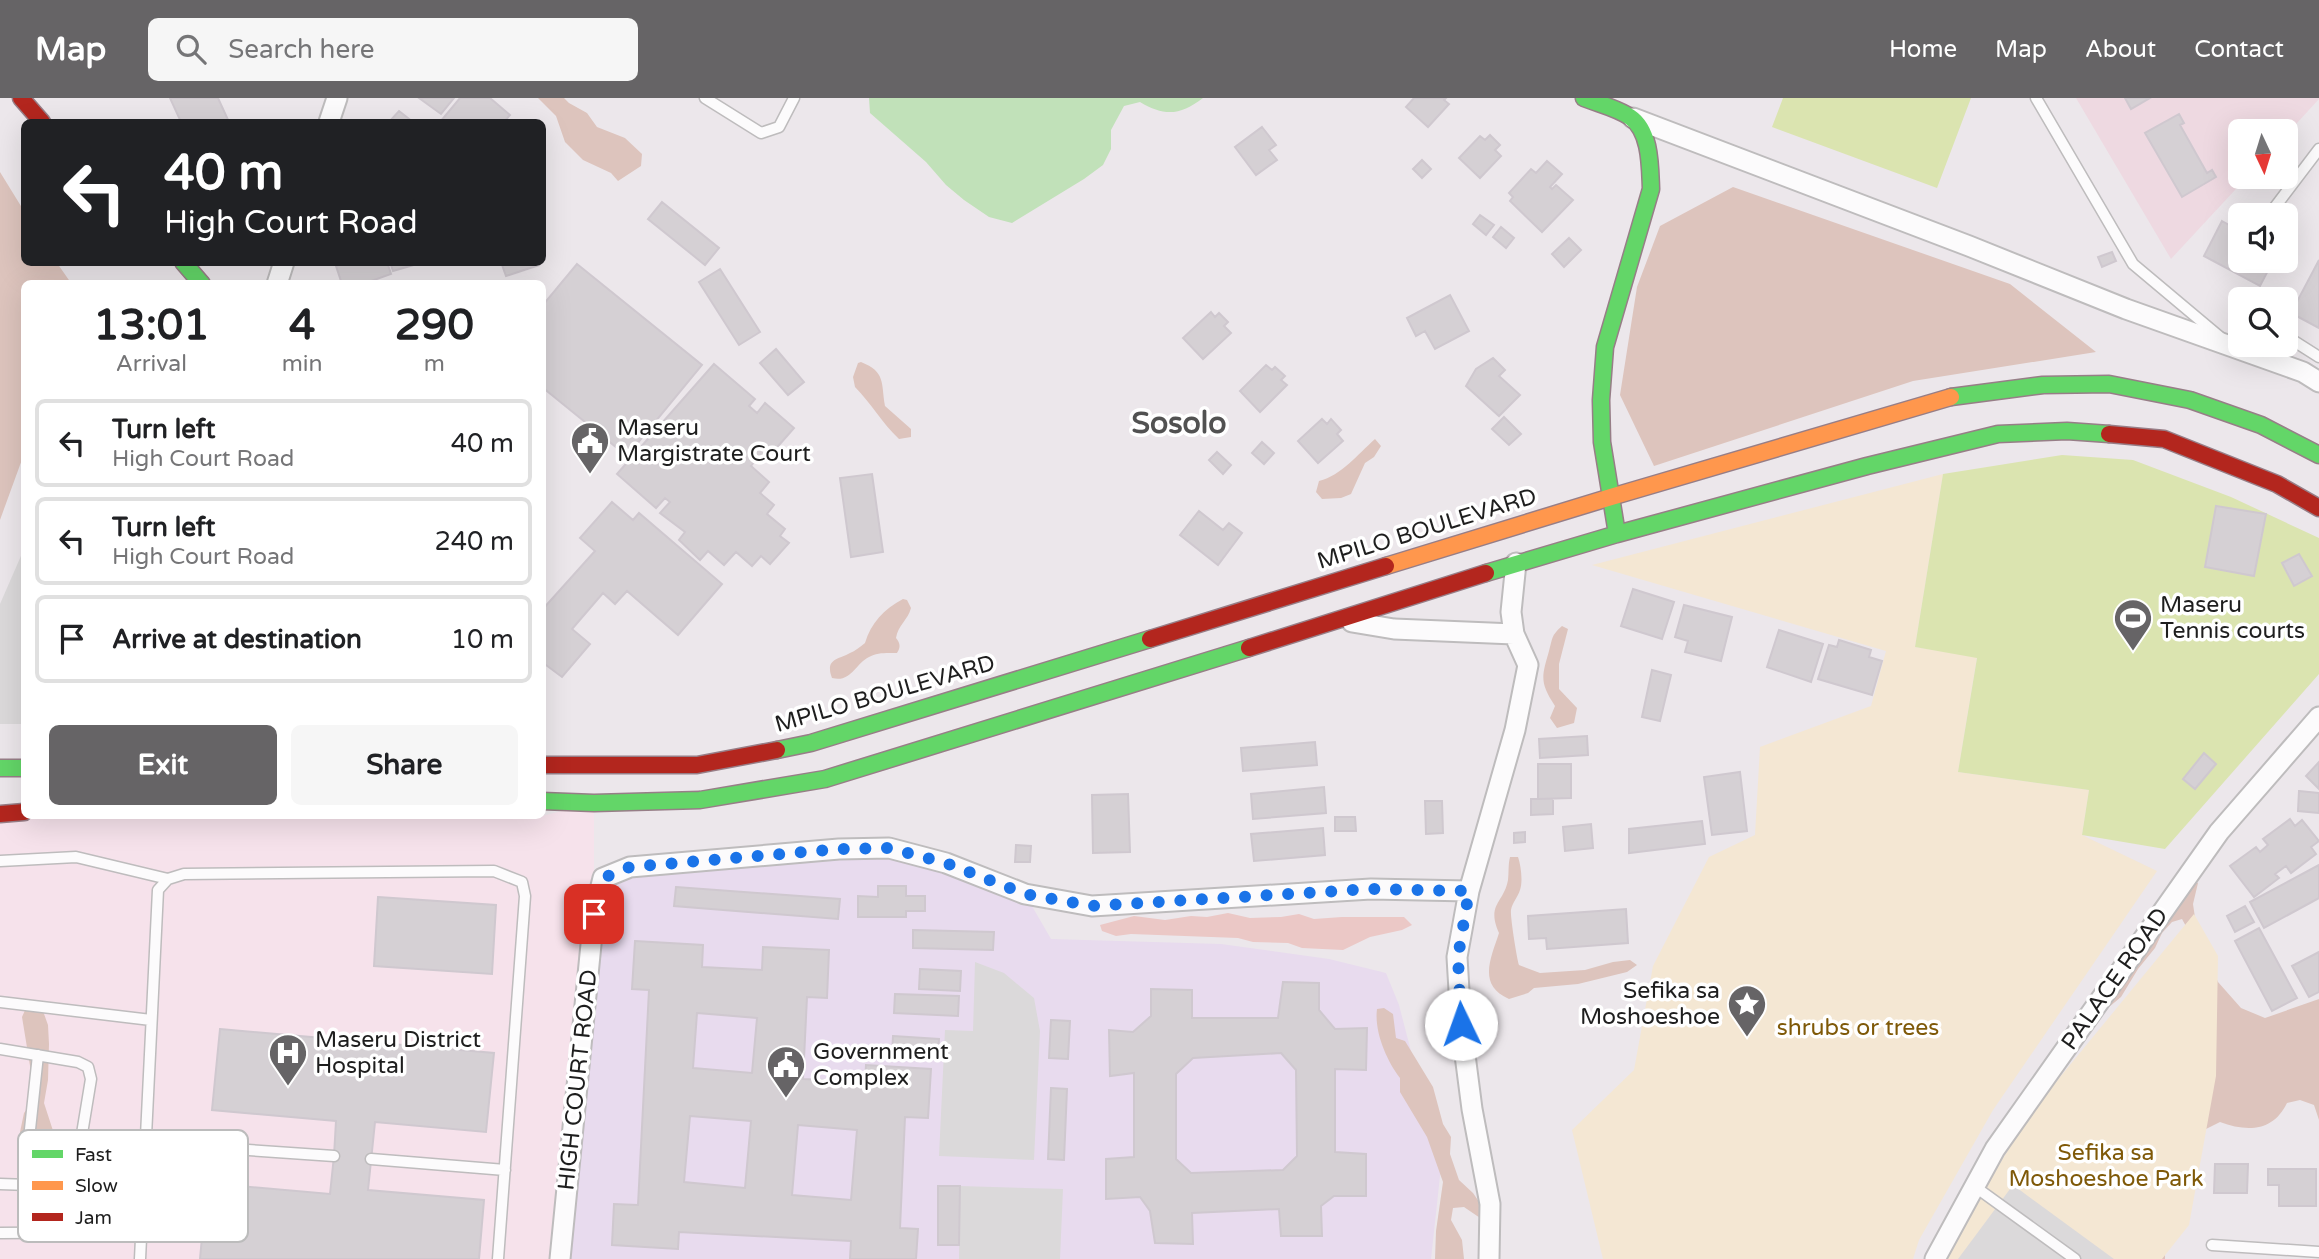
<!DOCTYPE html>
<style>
:root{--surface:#fff;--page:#f6f6f6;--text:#202124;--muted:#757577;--line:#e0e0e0;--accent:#666466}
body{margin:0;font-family:"Varela Round",sans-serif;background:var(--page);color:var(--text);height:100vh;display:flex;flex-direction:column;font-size:26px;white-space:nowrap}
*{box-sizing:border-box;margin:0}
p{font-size:23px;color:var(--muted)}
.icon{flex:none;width:38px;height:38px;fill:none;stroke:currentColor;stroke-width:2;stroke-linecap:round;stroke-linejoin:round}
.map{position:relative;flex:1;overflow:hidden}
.sheet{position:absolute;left:21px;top:182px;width:525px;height:539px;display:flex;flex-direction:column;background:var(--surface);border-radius:10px;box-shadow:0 7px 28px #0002}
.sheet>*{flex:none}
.banner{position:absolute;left:21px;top:21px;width:525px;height:147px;border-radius:10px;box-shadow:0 7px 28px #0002;background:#202124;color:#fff;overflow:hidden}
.needle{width:46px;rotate:176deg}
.controls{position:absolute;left:2228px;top:21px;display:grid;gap:14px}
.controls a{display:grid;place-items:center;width:70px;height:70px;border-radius:10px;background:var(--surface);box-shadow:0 7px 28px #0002;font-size:35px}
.pin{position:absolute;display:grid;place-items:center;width:60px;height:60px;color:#fff;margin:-30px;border-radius:14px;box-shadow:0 4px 10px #0006}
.me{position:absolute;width:77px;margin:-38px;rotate:357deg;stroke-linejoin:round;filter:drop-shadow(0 0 5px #0008)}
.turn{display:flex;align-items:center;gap:24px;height:147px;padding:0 28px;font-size:32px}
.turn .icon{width:91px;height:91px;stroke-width:2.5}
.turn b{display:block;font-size:49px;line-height:60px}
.eta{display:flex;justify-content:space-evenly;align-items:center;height:119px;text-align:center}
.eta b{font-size:42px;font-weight:700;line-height:49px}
.primary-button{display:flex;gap:14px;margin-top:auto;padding:14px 28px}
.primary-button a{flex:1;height:80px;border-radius:10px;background:var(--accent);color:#fff;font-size:28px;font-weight:700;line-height:80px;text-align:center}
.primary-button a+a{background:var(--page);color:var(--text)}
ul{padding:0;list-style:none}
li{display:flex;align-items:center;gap:21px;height:88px;margin:0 14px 10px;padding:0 14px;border:4px solid var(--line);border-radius:10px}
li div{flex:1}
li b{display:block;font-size:26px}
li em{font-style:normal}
header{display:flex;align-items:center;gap:42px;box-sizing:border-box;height:98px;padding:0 35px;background:var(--accent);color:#fff}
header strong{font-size:33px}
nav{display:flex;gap:38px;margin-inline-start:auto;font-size:24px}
.search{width:490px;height:63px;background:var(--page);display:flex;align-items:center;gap:18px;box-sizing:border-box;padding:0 24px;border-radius:10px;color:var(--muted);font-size:26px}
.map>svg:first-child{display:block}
</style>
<header>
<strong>Map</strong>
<div class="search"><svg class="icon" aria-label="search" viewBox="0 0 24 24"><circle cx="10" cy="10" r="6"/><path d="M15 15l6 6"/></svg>Search here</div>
<nav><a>Home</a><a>Map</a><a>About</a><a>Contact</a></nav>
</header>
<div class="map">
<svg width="2319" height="1161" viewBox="0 0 2319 1161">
<rect width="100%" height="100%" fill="#ece7eb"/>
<path fill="#e8dbee" d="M889,750l136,46 26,45 170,5 108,15 57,14 13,32 42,162 -10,92h-871l43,-381z"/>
<path fill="#f6e2eb" d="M594,705v111l-34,345h-560v-445l542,2z"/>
<path fill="#eed9e1" d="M2076,0h243v1l-33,36v-4h-46v46h7l-76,82z"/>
<path fill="#ebc8c6" d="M1228,815l22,5 31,-1 18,-3 15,5 28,-2h62l8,8 -10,5 -32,7 -27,13 -41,-2 -14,-5 -35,-1 -15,-4 -107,-4 -15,2 -14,-5 -2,-6 34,-9 31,4 26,-4 16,1z"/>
<path fill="#ddc4bd" d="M538,0h26l5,5 18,10 10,14 28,11 17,16 -1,12 -23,15 -7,-8 -28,-13 -18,-18 -9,-26z
M0,74l24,39v51l33,1 14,20 -47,1v170l-24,66z
M1733,89l277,97 86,68 -183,29 -259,85 -34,-71 17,-108 23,-61z
M861,264c25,10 20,21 24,44l26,23v8l-12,2c-17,-16 -28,-36 -44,-52l-2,-10 5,-14z
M1375,341l6,7 -7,11 -9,6 -14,31 -10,4 -19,1 -6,-7 3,-11c23,-6 38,-26 56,-42z
M903,501l4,1 4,8c-3,12 -13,17 -15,30 4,5 5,9 1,15 -9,0 -20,-1 -28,4 -14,7 -18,26 -37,21 -7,-19 5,-18 18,-25 5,-2 10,-6 15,-10 6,-20 19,-34 38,-44z
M1562,528l6,3 -9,35v25l18,19 -3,15 -17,5 -7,-10 5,-12c-16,-24 -13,-30 -6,-55 4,-14 2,-15 13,-25z
M1510,759h8c3,9 5,24 2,33 -2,7 -8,13 -9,20 -1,6 6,49 8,55l21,8 45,-3 28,-8 17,-2 7,5 -10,7 -49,12 -44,4 -6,5 -19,6c-32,-14 -18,-41 -10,-66 -13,-29 5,-30 9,-53 1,-8 0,-15 2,-23z
M2193,783l5,2 -5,21 5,34 20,44 23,26 24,10 54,-19v121l-5,-15 -14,-5 -13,3c-14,29 -40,29 -67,19l-22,11 -33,112v14h-13l36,-329 -6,-11 -10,3 -10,11 -7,15 -17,21 -17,28 -12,10 -53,71 109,-159c18,-7 16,-24 28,-38z
M26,910l17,3 5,14 1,19 -1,36 -4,23 13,40 -5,11 -16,1 -13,-6 -3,-17 4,-19 7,-9 1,-26 -10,-61z
M1384,910l9,6 3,24 9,3 28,46 10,37 8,13 -1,17 9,26 14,13 13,19v10l-22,-15 -11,1 -2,12 11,20 2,19h-29l1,-28 7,-49 -16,-45 -27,-45v-14c-13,-17 -26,-46 -23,-69z"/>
<path fill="#f4e7d3" d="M1943,376l-28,173 62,10 -19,115 131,18 -7,45 75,36 -164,239 -74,130 -6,19h-310l-31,-129 62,-60 19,-104 56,-109 46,-22 5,-88 111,-41 15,-55 -294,-86z
M2194,816l24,42 -2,120 -27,149 -27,34h-220l2,-6 89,-143z"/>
<path fill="#dbe4b0" d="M1783,0h188l-34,90 -165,-61z
M2062,357l71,5 98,37 88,41v136l-154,175 -83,-14 7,-45 -131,-18 19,-114 -62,-11 28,-173z"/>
<path fill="#dbd9da" d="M24,451v175h-24v-120z
M975,864l29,11 30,25 6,33 -6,129 -95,-4 6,-126 28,1z
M2013,1087l101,74h-156z
M960,1088l103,3 -3,70h-101z"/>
<path fill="#c1e1b9" d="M869,0h334c-22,17 -38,19 -63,4l-16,4 -13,24v19l-8,16 -19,14 -72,44 -23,-6 -25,-17 -18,-15 -20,-23 -56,-49z"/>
<path fill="#d5d0d4" stroke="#cfc8cf" stroke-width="2" fill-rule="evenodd" d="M170,0h48l11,24h-48z
M419,0h35l-13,16z
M460,0h30l20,17 -6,7h-64z
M1414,0h32l-2,2 5,4 -21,23 -22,-20z
M2125,0h25l-19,11z
M399,13l14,11h-24z
M2179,16l5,9 -4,2 27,48 5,-3 4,7 -34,20 -37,-64z
M1262,29l14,18 -7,5 8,10 -21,15 -21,-28z
M1490,37l10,10 -5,5 6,6 -21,22 -21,-20 21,-22 5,4z
M1422,62l9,9 -9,9 -9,-9z
M1547,63l15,13 -12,13 2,2 4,-4 17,15 -31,32 -32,-31 3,-4 -4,-4 22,-24 5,4z
M662,104l57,46 -14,17 -57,-46z
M1480,117l14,10 -8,10 -13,-11z
M2222,123l18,10v30h33l-13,25 -56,-30z
M1501,129l13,11 -8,10 -13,-11z
M1569,140l12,12 -17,17 -12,-13z
M2112,154l4,9 -14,6 -4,-10z
M2319,162v68l-28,-15z
M346,164h41l4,12 -28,10h-21l-6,-18z
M390,164h34l-31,9z
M501,164h37l1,3 -33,11z
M577,166l125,101 -75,91 -85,-69v-81z
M720,171l40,63 -21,13 -40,-63z
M1450,197l19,36 -34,18 -10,-18 -9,5 -9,-18z
M1211,214l4,5 4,-4 9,9 -4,4 7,7 -28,26 -20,-21z
M776,251l28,33 -16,13 -28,-32z
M1493,260l12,12 -6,6 21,19 -21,21 -33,-30 10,-17z
M714,266l41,35 -6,7 8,7 8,-10 29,25 -29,33 -6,-5 -8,10 18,16 -9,11 14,12 -7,9 18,15 -5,7 9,7 -19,21 -9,-8 -9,10 -16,-14 -12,13 -16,-14 -8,9 -21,-20 6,-8 -25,-19 10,-11 -5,-4 -9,10 -39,-34z
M1266,267l6,5 3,-3 10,9 -4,4 6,5 -27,27 -20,-21z
M1504,319l17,17 -12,11 -17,-16z
M1322,321l5,5 4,-5 10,11 -4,4 6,7 -25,22 -20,-22z
M1262,344l12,11 -10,11 -12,-11z
M1217,354l14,13 -8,9 -14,-14z
M872,376l11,78 -32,5 -11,-79z
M612,404l21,18 6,-7 83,71 -44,51 -51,-44 -12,13 -12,-11 -31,36 18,15 -28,33 -20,-15v-52l53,-59 -15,-13z
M2216,408l50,8 -12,62 -49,-9z
M1199,413l24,19 6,-7 13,10 -24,32 -38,-30z
M2299,456l13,22 -18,10 -12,-23z
M1633,491l41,13 -12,37 -41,-13z
M1684,507l48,12 -11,44 -36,-9 3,-11 -13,-4z
M1779,532l44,14 -12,38 -44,-15z
M1839,542l32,10 -2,7 13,4 -10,34 -54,-16 11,-34 8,2z
M1652,572l19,5 -11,46 -18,-4z
M1587,638l1,19 -48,3 -1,-19z
M1315,644l2,23 -74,6 -2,-23z
M2204,655l12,11 -21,25 -12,-10z
M2319,664v27l-13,-13z
M1538,666h33v34l-33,1z
M1740,674l7,59 -35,4 -8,-58z
M1324,689l2,26 -73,6 -2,-25z
M2299,693l20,2v20l-21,-2z
M1128,696l2,58 -37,1 -1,-58z
M1531,701h22v15l-22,1z
M1425,703h17l1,32 -17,1z
M1335,719h20l1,14h-21z
M2290,721l5,7 7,-6 17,21 -8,6 5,7 -25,19 -5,-7 -11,8 4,4 -25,19 -24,-31 26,-19 4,5 8,-7 -5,-6z
M1702,723l3,23 -76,9v-24z
M1591,726l2,24 -28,3 -2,-24z
M1323,730l2,27 -71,6 -3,-27z
M1525,734v10l-11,1v-10z
M1016,747l15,1 -1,16h-15z
M2319,767v33l-55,30 -14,-26z
M878,788h28v10h19v15h-19v6h-48v-21l20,1z
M676,789l164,12 -2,20 -164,-13z
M378,799l118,8 -4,69 -118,-8z
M2245,808l9,16 -19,10 -8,-16z
M1626,811l2,34 -81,6 -1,-11 -17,1 -1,-23z
M2259,830l38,70 -25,13 -37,-70z
M913,832l81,2 -1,18 -80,-2z
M635,843l68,4 -1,22 60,3 1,-23 66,3 -2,48 -20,-1 -4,82 62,3 1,-17 65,4 -3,49 -23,-1 -5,111 18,1 -2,30h-66l1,-18 -172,-9 -1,17 -66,-4 2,-41 24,1 11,-215 -17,-1zM697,915l60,5 -5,55 -59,-5zM690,1018l61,5 -6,67 -61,-6zM798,1027l59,5 -6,70 -59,-5z
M2319,854v40l-10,5 -17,-31z
M920,871l41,2 -1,20 -41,-2z
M1283,884l36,1v27l16,19 32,-1 -1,42 -31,-1v83l31,2v42h-32l-13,10 1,30h-41l-2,-27 -87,4 1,31 -38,-1 -5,-32 -10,-14 -34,2v-40l28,-2v-84l-24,3 -1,-46 24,2 18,-16v-27l41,1v28h86zM1281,955l15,17 1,86 -14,14 -92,3 -15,-14v-85l17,-16z
M895,896l64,2 -1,20 -64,-3z
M1051,922l19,1 -2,38 -19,-1z
M220,931l274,24 -8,79 -111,-10 -7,68 116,10 -5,59h-279l7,-76 123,11 4,-38 2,-35 -124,-11z
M893,938l46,3 -1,19 -46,-2z
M1051,990l16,1 -3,71 -16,-1z
M2215,1066h33l-1,29h-33z
M2268,1071h48v37h-37v-21h-11z
M938,1088h22l-1,59h-21z"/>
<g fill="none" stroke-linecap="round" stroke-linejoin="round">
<g stroke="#bebcbd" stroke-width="13">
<path id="lane" d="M705,0l56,35 18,-6 15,-29
M2036,0l97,166 87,73
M2275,109l44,-58
M2286,238l33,21
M0,763l76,-4 92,22
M0,904l151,18
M0,951l78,13 10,5 3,12 -16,97 -4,7 -13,3 -58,-2
M146,1045l188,13
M371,1061l134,11
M24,1087l14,-130
M1974,1088l101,73
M0,1135l142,-1
M2212,1147l107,7
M140,1161l18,-369 10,-11 16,-5 310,-3 28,11 3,14 -27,363"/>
</g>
<g stroke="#bebcbd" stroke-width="23">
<path id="street" d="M1633,20l336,128 157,63 177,63 16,10
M329,24l8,-24
M277,186l7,-22
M1514,536l-3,-22 5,-49
M1469,793l-12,66 4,67 11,85 18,95 -1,55
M560,1161l34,-345 9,-36 27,-11 209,-18 50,-1 57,15 79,31 67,12 279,-17 98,2 46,-161 13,-65 -14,-31 -120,-5 -42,-7
M1935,1161l60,-110 224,-317 100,-115"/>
</g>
<g stroke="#977e87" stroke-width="19">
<path id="fast" d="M1584,0c15,6 33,10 46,19 21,14 20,50 21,72l-46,158 -4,53 1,42 15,92
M183,164l19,22
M1951,299l92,-12 66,-1 81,16 71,25 58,30
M1486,475l131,-39 250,-68 131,-32 69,-3 42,3
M777,652l34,-7 339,-104
M0,670h24
M542,703l52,2 106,-3 125,-21 424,-131"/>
</g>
<g stroke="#977e87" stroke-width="19">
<path id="slow" d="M1386,468l225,-69 340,-100"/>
</g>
<g stroke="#977e87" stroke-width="19">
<path id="jam" d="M21,0l21,24
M2109,336l55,5 113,45 42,24
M1150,541l236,-73
M1249,550l237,-75
M542,667h155l80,-15
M0,716l24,-2"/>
</g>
<use href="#lane" stroke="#fcfbfc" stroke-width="10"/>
<use href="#street" stroke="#fcfbfc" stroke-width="19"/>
<use href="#fast" stroke="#63d668" stroke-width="16"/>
<use href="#slow" stroke="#ff974d" stroke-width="16"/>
<use href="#jam" stroke="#b3261e" stroke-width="16"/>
</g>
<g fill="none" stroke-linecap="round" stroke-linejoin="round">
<path stroke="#1a73e8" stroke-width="12" stroke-dasharray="0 21.6" d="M594,816l9,-36 27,-11 209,-18 50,-1 57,15 79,31 67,12 279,-17 98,2 -11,66 3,67"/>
</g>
<defs>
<g id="civic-pin" transform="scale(2.0125)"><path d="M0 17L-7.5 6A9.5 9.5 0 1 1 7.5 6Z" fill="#666466" stroke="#fff"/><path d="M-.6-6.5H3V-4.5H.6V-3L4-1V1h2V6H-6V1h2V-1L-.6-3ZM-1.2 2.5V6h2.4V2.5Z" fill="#fff"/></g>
<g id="stadium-pin" transform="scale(2.0125)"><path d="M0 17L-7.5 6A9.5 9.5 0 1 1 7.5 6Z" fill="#666466" stroke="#fff"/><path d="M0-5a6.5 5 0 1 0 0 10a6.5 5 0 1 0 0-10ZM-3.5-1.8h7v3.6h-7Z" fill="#fff"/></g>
<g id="sight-pin" transform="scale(2.0125)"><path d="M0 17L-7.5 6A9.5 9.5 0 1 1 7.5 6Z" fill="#666466" stroke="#fff"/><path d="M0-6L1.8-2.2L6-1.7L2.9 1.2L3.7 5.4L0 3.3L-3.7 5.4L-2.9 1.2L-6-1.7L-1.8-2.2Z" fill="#fff"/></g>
<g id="hospital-pin" transform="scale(2.0125)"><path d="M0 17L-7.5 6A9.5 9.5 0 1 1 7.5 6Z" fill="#666466" stroke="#fff"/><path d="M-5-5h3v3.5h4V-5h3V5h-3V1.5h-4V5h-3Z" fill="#fff"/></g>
</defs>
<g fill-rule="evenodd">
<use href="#civic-pin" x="590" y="343"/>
<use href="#stadium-pin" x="2133" y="520"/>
<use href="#sight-pin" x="1747" y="906"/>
<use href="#hospital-pin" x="288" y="955"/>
<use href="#civic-pin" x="786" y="967"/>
</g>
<g text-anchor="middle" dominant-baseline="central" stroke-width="7" stroke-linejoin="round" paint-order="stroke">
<g font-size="23" fill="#1e1e1e" stroke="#fff" text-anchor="start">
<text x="617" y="330">Maseru<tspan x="617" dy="26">Margistrate Court</tspan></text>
<text x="2160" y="507">Maseru<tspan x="2160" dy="26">Tennis courts</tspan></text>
<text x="1720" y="893" text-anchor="end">Sefika sa<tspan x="1720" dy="26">Moshoeshoe</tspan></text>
<text x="315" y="942">Maseru District<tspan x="315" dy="26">Hospital</tspan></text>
<text x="813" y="954">Government<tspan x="813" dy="26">Complex</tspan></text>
</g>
<g font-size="23" fill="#1e1e1e" stroke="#fff">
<text transform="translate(1427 431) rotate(-17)">MPILO BOULEVARD</text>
<text transform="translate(885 596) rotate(-16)">MPILO BOULEVARD</text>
<text transform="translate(2115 881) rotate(-55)">PALACE ROAD</text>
<text transform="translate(578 982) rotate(-84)">HIGH COURT ROAD</text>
</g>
<g font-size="23" fill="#7f5908" stroke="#fff">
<text x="1858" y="930">shrubs or trees</text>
<text x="2106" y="1055">Sefika sa<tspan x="2106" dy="26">Moshoeshoe Park</tspan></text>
</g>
<g font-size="30" font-weight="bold" fill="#515151" stroke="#fff">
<text x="1179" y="325">Sosolo</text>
</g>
</g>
<rect x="18" y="1032" width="230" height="112" rx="10" fill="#fff" stroke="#bcbcbc" stroke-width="2"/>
<rect x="32" y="1052" width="31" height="8" fill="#63d668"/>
<rect x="32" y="1083" width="31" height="9" fill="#ff974d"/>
<rect x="32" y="1115" width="31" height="8" fill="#b3261e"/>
<g font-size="19" fill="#1e1e1e">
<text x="75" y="1063">Fast</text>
<text x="75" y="1094">Slow</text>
<text x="75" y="1126">Jam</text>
</g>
</svg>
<div class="controls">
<a><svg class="needle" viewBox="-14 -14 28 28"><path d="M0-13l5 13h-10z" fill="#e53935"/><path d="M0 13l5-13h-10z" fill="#757577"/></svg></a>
<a><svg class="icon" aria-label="sound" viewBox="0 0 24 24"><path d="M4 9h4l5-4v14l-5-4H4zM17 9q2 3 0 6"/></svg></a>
<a><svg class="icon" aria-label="search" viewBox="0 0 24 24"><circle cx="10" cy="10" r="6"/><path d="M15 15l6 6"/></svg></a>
</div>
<div class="pin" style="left:594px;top:816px;background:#d93025"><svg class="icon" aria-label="arrive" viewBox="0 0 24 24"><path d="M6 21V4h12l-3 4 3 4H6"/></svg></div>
<svg class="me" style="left:1461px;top:926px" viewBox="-20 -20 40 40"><circle r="19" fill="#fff"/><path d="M0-13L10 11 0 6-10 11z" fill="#1a73e8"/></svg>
<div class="banner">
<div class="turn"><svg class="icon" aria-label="left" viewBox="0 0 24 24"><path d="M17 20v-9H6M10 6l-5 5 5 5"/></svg><div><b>40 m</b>High Court Road</div></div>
</div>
<section class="sheet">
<div class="eta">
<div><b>13:01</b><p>Arrival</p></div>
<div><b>4</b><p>min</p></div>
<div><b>290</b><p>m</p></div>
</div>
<ul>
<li><svg class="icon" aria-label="left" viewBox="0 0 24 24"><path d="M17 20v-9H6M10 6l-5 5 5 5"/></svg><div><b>Turn left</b><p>High Court Road</p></div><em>40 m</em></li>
<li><svg class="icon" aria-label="left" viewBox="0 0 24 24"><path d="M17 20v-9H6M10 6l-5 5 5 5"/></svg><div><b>Turn left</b><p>High Court Road</p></div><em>240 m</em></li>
<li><svg class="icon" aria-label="arrive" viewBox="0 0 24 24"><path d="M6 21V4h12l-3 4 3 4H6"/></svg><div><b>Arrive at destination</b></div><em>10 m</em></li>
</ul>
<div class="primary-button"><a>Exit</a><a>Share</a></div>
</section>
</div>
